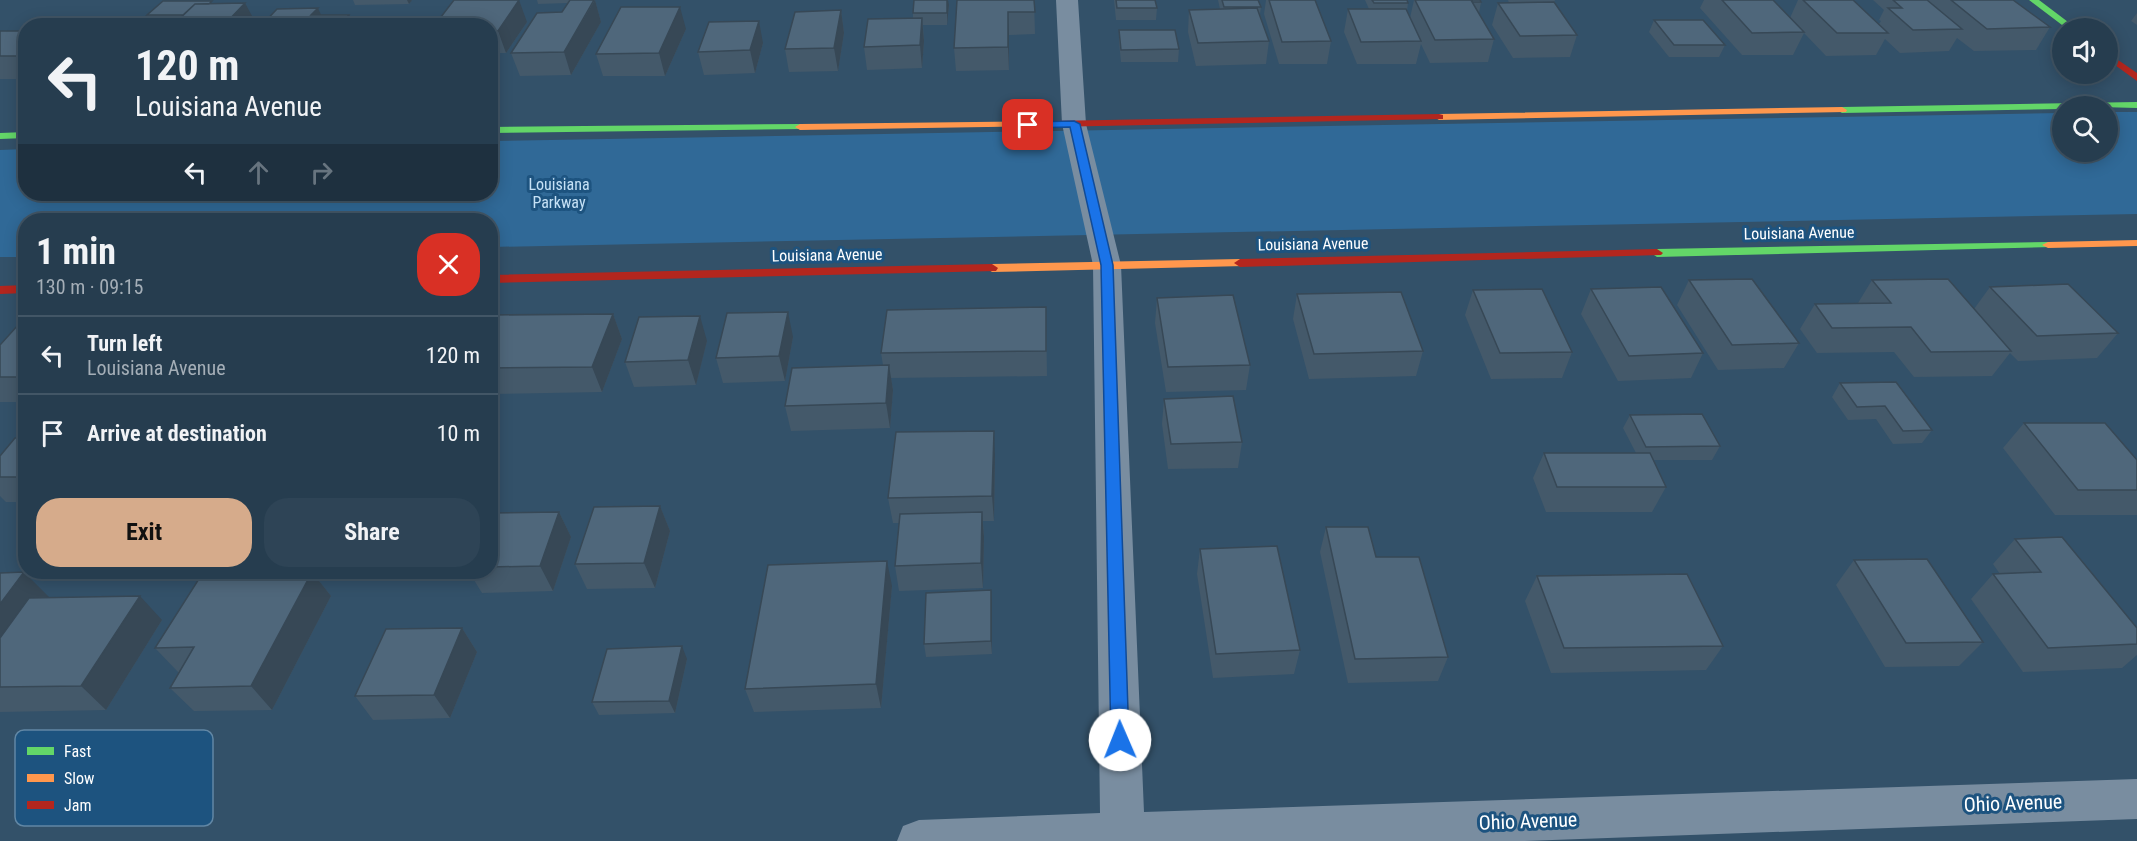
<!DOCTYPE html>
<meta charset="utf-8">
<style>
:root{--surface:#263d4f;--page:#2e4456;--text:#f1f3f6;--muted:#a4aeb7;--line:#425666;--accent:#d6ab8b}
body{margin:0;font-family:"Roboto Condensed",sans-serif;background:var(--page);color:var(--text);height:100vh;display:flex;flex-direction:column;font-size:22px;white-space:nowrap}
*{box-sizing:border-box;margin:0}
p{font-size:20px;color:var(--muted)}
.icon{flex:none;width:33px;height:33px;fill:none;stroke:currentColor;stroke-width:2;stroke-linecap:round;stroke-linejoin:round}
.map{position:relative;flex:1;overflow:hidden}
.drawer{position:absolute;left:18px;top:213px;width:480px;height:366px;display:flex;flex-direction:column;background:var(--surface);border-radius:24px;box-shadow:0 3px 15px #0003,0 0 0 2px var(--line)}
.drawer>*{flex:none}
.guide{position:absolute;left:18px;top:18px;width:480px;height:183px;border-radius:24px;box-shadow:0 3px 15px #0003,0 0 0 2px var(--line);background:#263d4f;color:var(--text);overflow:hidden}
.fabs{position:absolute;left:2052px;top:18px;display:grid;gap:12px}
.fabs a{display:grid;place-items:center;width:66px;height:66px;border-radius:50%;background:var(--surface);box-shadow:0 3px 15px #0003,0 0 0 2px var(--line);font-size:30px}
.pin{position:absolute;display:grid;place-items:center;width:51px;height:51px;color:#fff;margin:-26px;border-radius:12px;box-shadow:0 3px 9px #0006}
.me{position:absolute;width:66px;margin:-33px;rotate:359deg;stroke-linejoin:round;filter:drop-shadow(0 0 4px #0008)}
.turn{display:flex;align-items:center;gap:21px;height:126px;padding:0 18px;font-size:27px}
.turn .icon{width:78px;height:78px;stroke-width:2.5}
.turn b{display:block;font-size:42px;line-height:51px}
.lanes{display:flex;align-items:center;height:57px;padding:0 18px;background:#0003;justify-content:center;gap:30px;direction:ltr}
.lanes .off{opacity:.35}
.round{display:grid;place-items:center;flex:none;width:63px;height:63px;border-radius:24px;background:var(--page)}
.head{display:flex;align-items:center;justify-content:space-between;height:102px;padding:0 18px}
h1{font-size:36px;font-weight:700;line-height:45px}
.action{display:flex;gap:12px;margin-top:auto;padding:12px 18px}
.action a{flex:1;height:69px;border-radius:24px;background:var(--accent);color:#111;font-size:24px;font-weight:700;line-height:69px;text-align:center}
.action a+a{background:var(--page);color:var(--text)}
ul{padding:0;list-style:none}
li{display:flex;align-items:center;gap:18px;height:78px;padding:0 18px;border-top:2px solid var(--line)}
li div{flex:1}
li b{display:block;font-size:22px}
li em{font-style:normal}
.map>svg:first-child{display:block}
</style>
<div class="map">
<svg width="2137" height="841" viewBox="0 0 2137 841">
<rect width="100%" height="100%" fill="#335169"/>
<path fill="#306997" d="M2108,112h29v102l-1646,33 -1,-27h-464l-1,37h-25v-107l25,-1 1,45h464l1,-53 1571,-28v39h46z"/>
<g fill="none" stroke-linecap="round" stroke-linejoin="round">
<path fill="#798da0" fill-rule="evenodd" d="M1056,0h22l8,124 35,141 23,547 993,-33v40l-612,22h-628l6,-15 16,-6 181,-7 -7,-548 -31,-141z"/>
<path fill="#63d668" fill-rule="evenodd" d="M2029,0h10l37,28h-10z
M2137,102v6l-75,-2v3l-220,4 -5,-3 5,-3z
M800,124l5,3 -1,2 -314,4v-6z
M26,132v6l-26,1v-6z
M2048,242l4,1v4l-395,10 -6,-4 6,-4z"/>
<path fill="#ff974d" fill-rule="evenodd" d="M1842,107l5,3 -1,2 -407,8 -5,-3 5,-3z
M1050,121l4,1v4l-254,4 -5,-3 5,-3z
M2137,240v6l-89,2 -6,-3 6,-3z
M1240,259l6,4 -2,3 -252,6 -6,-4 6,-4z"/>
<path fill="#b3261e" fill-rule="evenodd" d="M2108,53l29,20v8l-29,-21z
M1439,114l4,1v4l-393,8 -5,-3 5,-3z
M1657,249l6,4 -2,2 -421,12 -6,-4 6,-4z
M992,264l6,4 -2,3 -506,12v-8z
M26,285v8l-26,1v-8z"/>
</g>
<path fill="#44596a" d="M353,0h59l-3,4 -54,1z
M537,0h58l6,22 -30,53 -51,1 -9,-23 51,-41 6,-9 -30,1z
M957,0h77l1,34 -26,1v35l-53,1 -2,-23z
M1114,0h41l2,8 -1,12h-40z
M1218,0h40l3,7 -1,7 9,27 -3,23 -70,2 -8,-34 1,-22 31,-1z
M1266,0h49l16,41 -4,23h-48l-15,-50z
M1365,0h42l1,3 -1,8 3,7 4,-18h66l1,2 -2,11 15,26 -6,23 -58,1 -9,-19 -5,20h-59l-13,-32 4,-23h21z
M1508,0h47l-1,3 23,32 -7,22 -57,1 -21,-33 6,-22h11z
M1704,0h69l17,18 8,-18h55l26,24 2,-3 -2,-1 5,-10 -11,-10h140l37,27 -14,23 -62,1 -17,-13 -8,13 -49,2 -15,-14 -9,16 -50,1 -22,-23 -11,22h-51l-42,-47z
M214,4l43,21 -165,1 56,-9 -1,-2z
M949,5l-2,20h-24l1,16 -2,27 -55,2 -3,-23 49,-29v-5z
M841,10l3,23 -6,38 -49,1 -4,-23z
M2137,13v12l-6,-4z
M1654,20l71,25 -6,12h-50l-20,-25z
M527,22l-21,31h-16v-27z
M26,27v52h-26v-48h21z
M686,29l-21,47h-62l-7,-22z
M1119,30l60,19 -1,13h-57l-2,-20z
M763,43l-8,30 -51,2 -6,-23z
M1689,280l110,63 -15,25 -66,2 -41,-65z
M1872,280l102,29 16,-22 128,46 -21,25 -79,3 -8,-8 -18,23 -78,1 -20,-25 -77,1 -17,-24 15,-25 43,-1z
M1591,289l112,64 -12,25 -73,3 -37,-67z
M1473,290l99,62 -10,26 -71,1 -26,-64z
M1297,294l126,57 -7,25 -107,3 -16,-60z
M1157,298l93,67 -4,25 -80,2 -11,-69z
M1046,307l1,69 -156,2 2,12 -3,38 -99,3 -6,-25 98,-41 -2,-12z
M613,314l9,25 -20,53 -112,2v-74z
M26,324v78h-26v-57z
M793,337l-8,44 -62,2 -7,-25z
M707,341l-11,44 -62,2 -9,-25z
M1840,383l92,47 -10,13 -29,1 -17,-25 -28,1 -16,-23z
M1164,399l78,43 -4,26 -70,1 -6,-45z
M1630,415l90,31 -8,14h-58l12,27 -14,25h-106l-13,-34 11,-25h92l-13,-25z
M2024,423l113,37v55h-82l-52,-67z
M26,438v64h-20l-6,-6v-40z
M995,456l-1,65h-11l1,16 -1,51 -84,3 -4,-25 5,-43h-7l-5,-25z
M660,506l10,25 -15,57 -68,1 -12,-25z
M559,512l12,25 -18,54 -71,2 -13,-21h21l1,-59z
M1326,527l50,30 72,100 -10,24 -90,2 -28,-131z
M2015,539l122,89v27l-15,13 -99,4 -52,-73 22,-25h7l-7,-10z
M1200,549l100,101 -6,24 -81,4 -16,-104z
M1854,560l129,82 -24,24 -74,1 -49,-82z
M312,572l19,24 -59,114 -78,1 -24,-23 9,-15 -24,-25z
M0,573l49,25 113,22 -56,90 -106,2z
M1537,576l186,70 -17,24 -155,3 -26,-72z
M892,586l-11,122 -127,4 -9,-23z
M992,603v51l-66,3 -2,-13z
M462,628l15,24 -27,66 -77,2 -18,-24z
M687,659l-12,54 -76,2 -7,-13z"/>
<path fill="#374856" d="M407,0h5l-3,4z
M519,0l8,22 -21,31 -8,-22z
M595,0l6,22 -30,53 -7,-23z
M947,0h1l1,5 -2,20z
M245,3l12,22 -33,1z
M680,7l6,22 -21,47 -6,-23z
M318,8l8,18 -15,-11z
M841,10l3,23 -6,38 -4,-23z
M1008,12l1,23v35l-1,-23z
M349,15l5,11h-14z
M154,17l5,9h-15z
M81,18l5,8h-13z
M922,18l2,23 -2,27 -2,-23z
M759,21l4,22 -8,30 -5,-23z
M788,312l5,25 -8,44 -6,-25z
M613,314l9,25 -20,53 -10,-25z
M700,316l7,25 -11,44 -8,-25z
M889,365l4,25 -3,38 -4,-25z
M994,431l1,25 -1,65 -2,-25z
M660,506l10,25 -15,57 -11,-25z
M559,512l12,25 -18,54 -13,-25z
M982,512l2,25 -1,51 -2,-25z
M887,561l5,25 -11,122 -5,-24z
M24,572l25,25 -49,68v-61z
M312,572l19,24 -59,114 -21,-24z
M991,590l1,13v51l-1,-13z
M140,596l22,24 -56,90 -25,-24z
M462,628l15,24 -27,66 -16,-23z
M682,646l5,13 -12,54 -6,-12z"/>
<path fill="#4f677b" stroke="#374856" stroke-width="1.5" d="M454,0h65l-21,31h-8v-5h-56z
M570,0h24l-30,52 -53,1 26,-40 25,-1z
M914,0h33v13h-34z
M957,0h77l1,12h-27v35l-54,1z
M1116,0h39l2,8h-40z
M1222,0h36l3,7h-37z
M1269,0h46l16,41 -49,1z
M1372,0h35l1,3h-34z
M1415,0h56l23,39 -59,1z
M1471,0h9l1,2h-8z
M1722,0h51l31,32 -52,1z
M1803,0h50l35,33h-51z
M1893,0h34l35,29 -49,1 -25,-22h14z
M1951,0h62l37,27 -63,2z
M163,1h49l-3,3h-14l-12,11h-36z
M1554,2l23,33 -57,1 -22,-33z
M245,3l-21,22h26l-1,1h-77l23,-22z
M621,7h59l-21,46 -63,1z
M318,8l-7,7h38l-9,11h-79l16,-17z
M1257,8l12,33 -71,2 -9,-33z
M1348,9h58l15,32 -60,1z
M841,10l-7,38 -49,1 10,-37z
M154,17l-10,9h-52l9,-8z
M81,18l-8,8h-45l8,-7z
M922,18l-2,27 -56,2 4,-28z
M1654,20h49l22,25h-51z
M759,21l-9,29 -52,2 11,-30z
M411,23l-1,3h-54l1,-2z
M26,27v29h-26v-25h21z
M1119,30h56l4,19 -58,1z
M1752,279l47,64 -67,2 -43,-65z
M1948,279l63,72 -80,1 -20,-25 -79,1 -17,-24 76,-1 -19,-23z
M2068,284l50,49 -81,3 -47,-49z
M1661,287l42,66 -74,3 -38,-67z
M1542,289l30,63 -72,1 -27,-63z
M1401,292l22,59 -109,3 -17,-60z
M1233,295l17,70 -82,2 -11,-69z
M1046,307v44l-165,2 6,-43z
M788,312l-9,44 -63,2 11,-45z
M613,314l-21,53 -102,1v-48l3,-5z
M700,316l-12,44 -63,2 14,-45z
M19,324h7v53h-26v-32z
M889,365l-3,38 -101,3 7,-38z
M1896,382l36,48 -29,1 -18,-25 -28,1 -17,-24z
M1233,396l9,46 -71,2 -7,-45z
M1702,414l18,32 -74,1 -16,-32z
M2024,423h81l32,37v30h-59z
M994,431l-2,65 -104,2 8,-66z
M15,438h11v39h-26v-21z
M1544,453h106l16,34h-109z
M660,506l-16,57 -69,1 19,-57z
M559,512l-19,54 -50,1 1,-54z
M982,512l-1,51 -86,3 5,-52z
M1326,527h42l8,30h43l29,100 -93,2z
M2062,537l75,91v16l-89,4 -55,-74 48,-2 -26,-33z
M1277,546l23,104 -84,4 -16,-105z
M1927,559l56,83 -77,1 -52,-83z
M887,561l-11,123 -131,5 23,-124z
M24,572l-24,32v-31z
M312,572l-61,114 -81,2 24,-41 -39,1 47,-74z
M1687,574l36,72 -159,2 -27,-72z
M991,590v51l-67,3 2,-51z
M140,596l-59,90 -81,1v-49l29,-40z
M462,628l-28,67 -79,1 31,-67z
M682,646l-13,55 -77,1 15,-53z"/>
<path fill="#1a73e8" stroke="#114b97" stroke-width="1.5" d="M1074,121l6,3 33,141 16,475 -3,6 -6,2 -6,-2 -3,-6 -10,-475 -31,-138 -42,1 -5,-3 5,-3z"/>
<g text-anchor="middle" dominant-baseline="central" stroke-width="6" stroke-linejoin="round" paint-order="stroke">
<g font-size="16" fill="#c5e1f6" stroke="#1d537f">
<text x="559" y="184">Louisiana<tspan x="559" dy="18">Parkway</tspan></text>
</g>
<g font-size="16" fill="#fff" stroke="#1d537f">
<text transform="translate(1799 233) rotate(-1)">Louisiana Avenue</text>
<text transform="translate(1313 244) rotate(-1)">Louisiana Avenue</text>
<text transform="translate(827 255) rotate(-1)">Louisiana Avenue</text>
</g>
<g font-size="20" fill="#fff" stroke="#1d537f">
<text transform="translate(2013 803) rotate(-2)">Ohio Avenue</text>
<text transform="translate(1528 821) rotate(-2)">Ohio Avenue</text>
</g>
</g>
<rect x="15" y="730" width="198" height="96" rx="9" fill="#1d537f" stroke="#6187a5" stroke-width="1.5"/>
<rect x="27" y="747" width="27" height="8" fill="#63d668"/>
<rect x="27" y="774" width="27" height="8" fill="#ff974d"/>
<rect x="27" y="801" width="27" height="8" fill="#b3261e"/>
<g font-size="16" fill="#fff">
<text x="64" y="757">Fast</text>
<text x="64" y="784">Slow</text>
<text x="64" y="811">Jam</text>
</g>
</svg>
<div class="fabs">
<a><svg class="icon" aria-label="sound" viewBox="0 0 24 24"><path d="M4 9h4l5-4v14l-5-4H4zM17 9q2 3 0 6"/></svg></a>
<a><svg class="icon" aria-label="search" viewBox="0 0 24 24"><circle cx="10" cy="10" r="6"/><path d="M15 15l6 6"/></svg></a>
</div>
<div class="pin" style="left:1028px;top:125px;background:#d93025"><svg class="icon" aria-label="arrive" viewBox="0 0 24 24"><path d="M6 21V4h12l-3 4 3 4H6"/></svg></div>
<svg class="me" style="left:1120px;top:740px" viewBox="-20 -20 40 40"><circle r="19" fill="#fff"/><path d="M0-13L10 11 0 6-10 11z" fill="#1a73e8"/></svg>
<div class="guide">
<div class="turn"><svg class="icon" aria-label="left" viewBox="0 0 24 24"><path d="M17 20v-9H6M10 6l-5 5 5 5"/></svg><div><b>120 m</b>Louisiana Avenue</div></div>
<div class="lanes"><svg class="icon" aria-label="left" viewBox="0 0 24 24"><path d="M17 20v-9H6M10 6l-5 5 5 5"/></svg><svg class="icon off" aria-label="ahead" viewBox="0 0 24 24"><path d="M12 20V5M6 11l6-6 6 6"/></svg><svg class="icon off" aria-label="right" viewBox="0 0 24 24"><path d="M7 20v-9h11M14 6l5 5-5 5"/></svg></div>
</div>
<section class="drawer">
<div class="head"><div><h1>1 min</h1><p>130 m · 09:15</p></div><a class="round" style="background:#d93025;color:#fff"><svg class="icon" aria-label="close" viewBox="0 0 24 24"><path d="M6 6l12 12M18 6L6 18"/></svg></a></div>
<ul>
<li><svg class="icon" aria-label="left" viewBox="0 0 24 24"><path d="M17 20v-9H6M10 6l-5 5 5 5"/></svg><div><b>Turn left</b><p>Louisiana Avenue</p></div><em>120 m</em></li>
<li><svg class="icon" aria-label="arrive" viewBox="0 0 24 24"><path d="M6 21V4h12l-3 4 3 4H6"/></svg><div><b>Arrive at destination</b></div><em>10 m</em></li>
</ul>
<div class="action"><a>Exit</a><a>Share</a></div>
</section>
</div>
